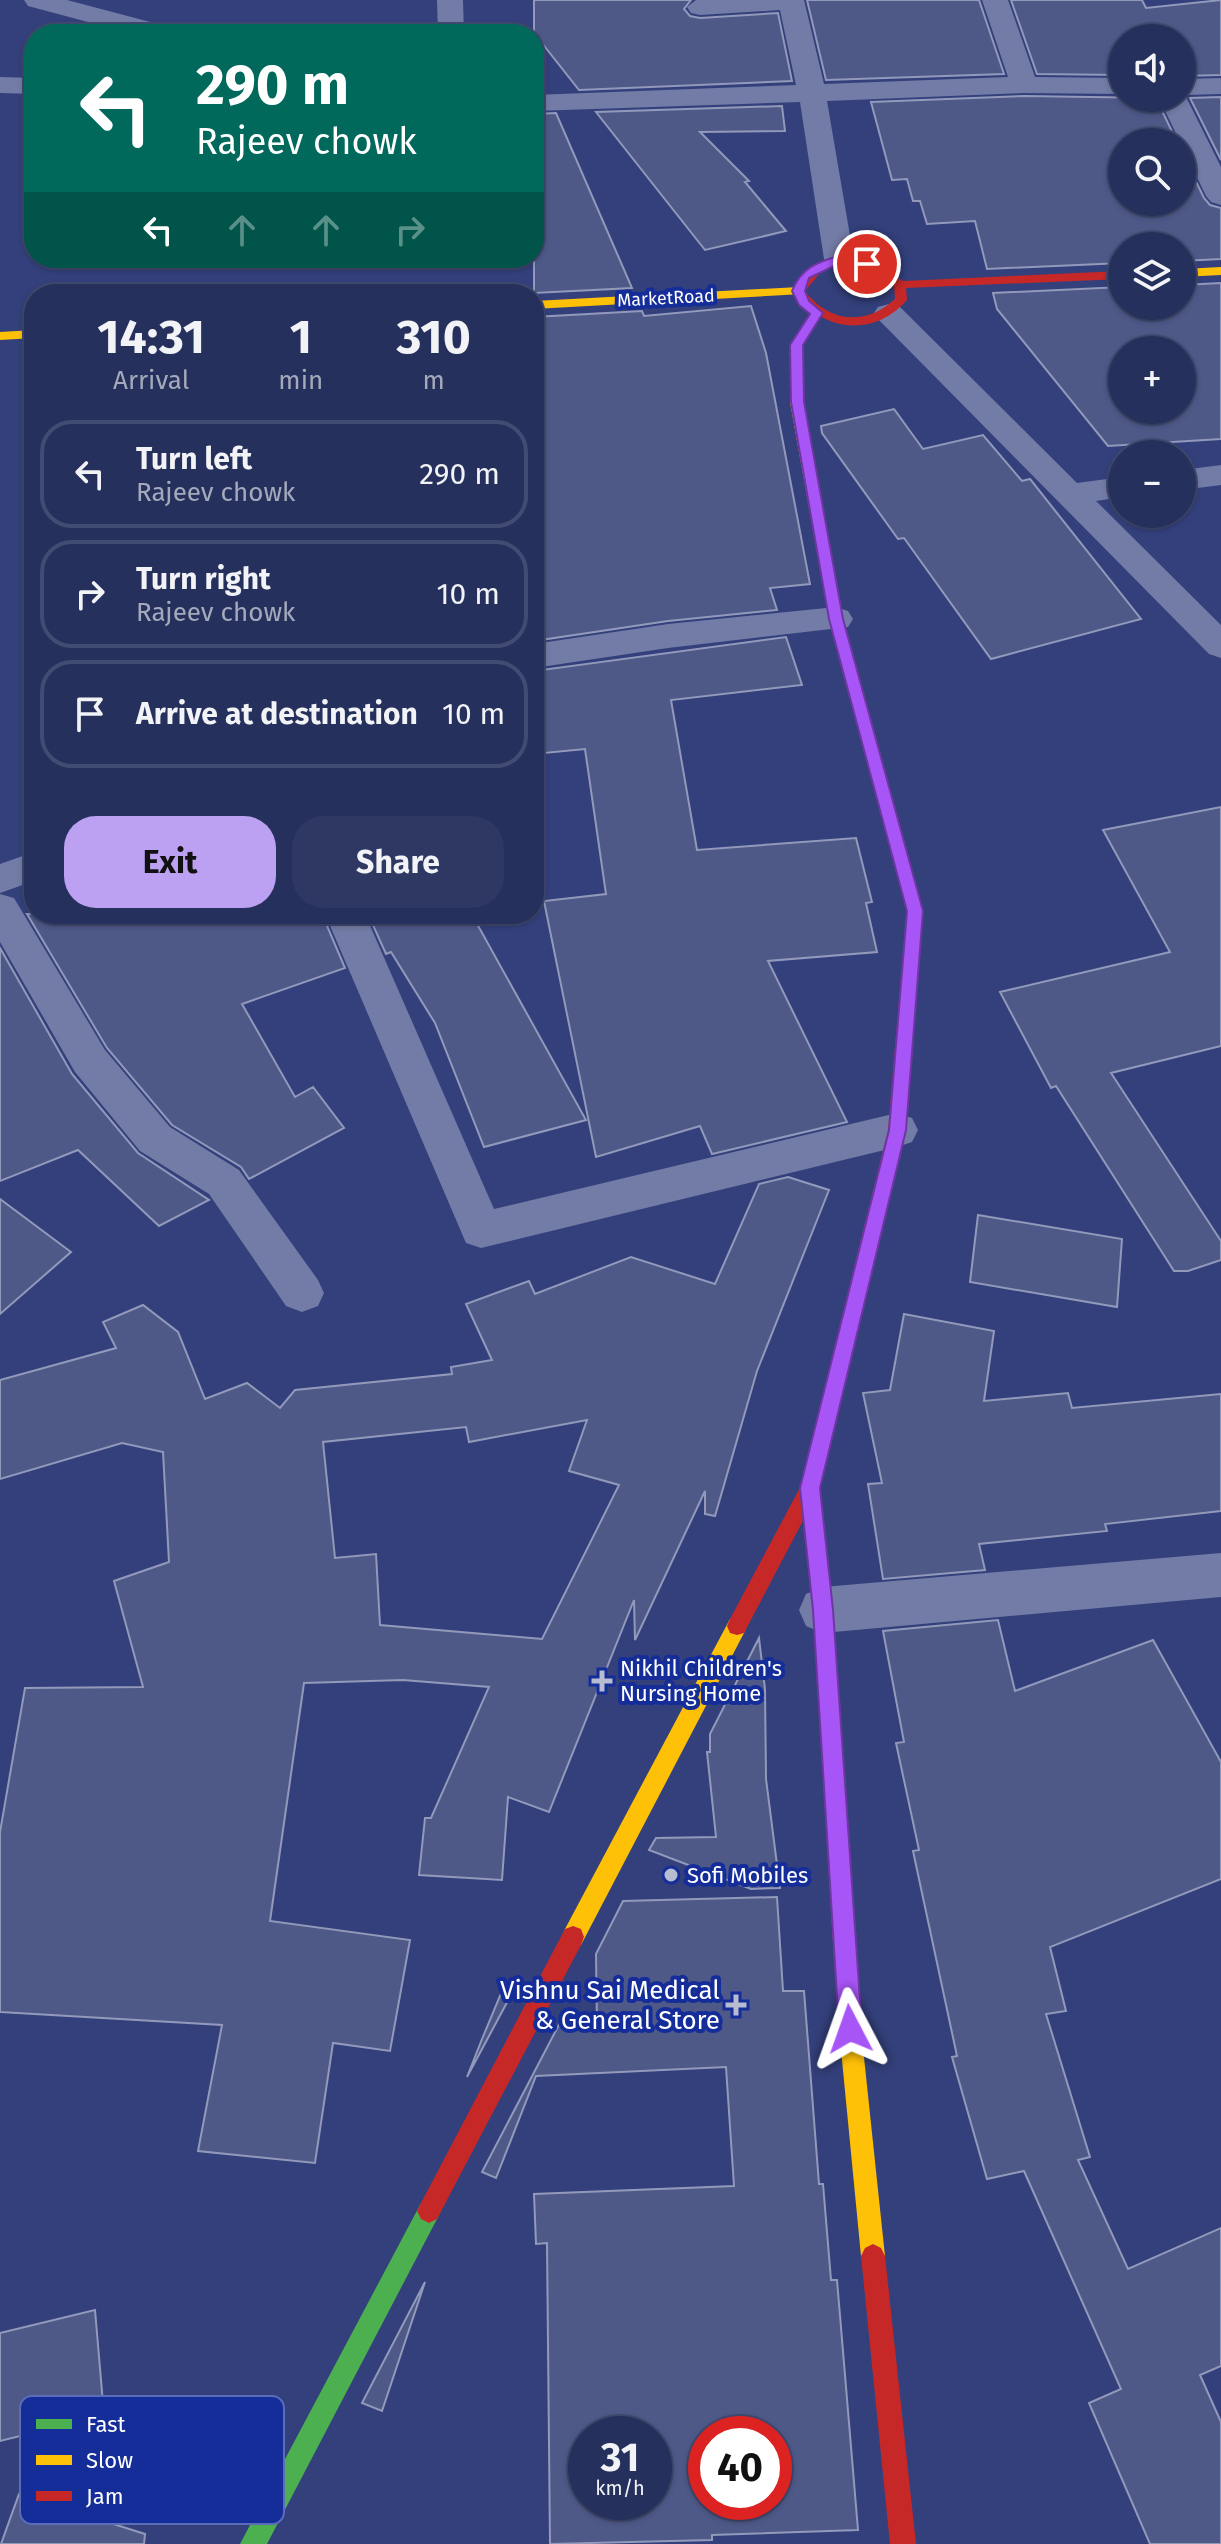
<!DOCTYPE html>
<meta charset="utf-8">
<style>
:root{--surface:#26305c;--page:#2e3862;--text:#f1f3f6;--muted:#a4a9bb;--line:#424b72;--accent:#bca0f2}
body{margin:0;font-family:"Fira Sans",sans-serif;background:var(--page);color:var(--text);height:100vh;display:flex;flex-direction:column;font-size:30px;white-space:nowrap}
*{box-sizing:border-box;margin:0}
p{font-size:26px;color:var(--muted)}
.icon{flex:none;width:44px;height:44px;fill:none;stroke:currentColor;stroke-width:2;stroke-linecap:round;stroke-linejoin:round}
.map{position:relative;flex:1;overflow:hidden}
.sheet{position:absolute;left:24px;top:284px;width:520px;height:640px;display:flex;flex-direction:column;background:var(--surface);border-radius:32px;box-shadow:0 2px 6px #0004,0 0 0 2px var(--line)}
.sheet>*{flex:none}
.hud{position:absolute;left:24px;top:24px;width:520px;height:244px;border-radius:32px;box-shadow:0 2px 6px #0004,0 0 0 2px var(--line);background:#00695c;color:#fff;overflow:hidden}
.fabs{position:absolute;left:1108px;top:24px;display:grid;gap:16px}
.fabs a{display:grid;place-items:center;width:88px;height:88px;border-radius:50%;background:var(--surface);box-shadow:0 2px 6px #0004,0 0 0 2px var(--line);font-size:40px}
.speed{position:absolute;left:568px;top:2416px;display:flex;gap:16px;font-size:40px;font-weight:700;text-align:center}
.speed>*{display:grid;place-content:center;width:104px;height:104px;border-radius:50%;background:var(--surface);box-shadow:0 2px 6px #0004,0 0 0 2px var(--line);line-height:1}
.speed small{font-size:20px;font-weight:400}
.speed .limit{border:12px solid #d22;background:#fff;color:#111}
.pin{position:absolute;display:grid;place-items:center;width:68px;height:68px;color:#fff;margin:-34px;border:4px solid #fff;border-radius:50%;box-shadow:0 2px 8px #0007}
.me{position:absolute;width:88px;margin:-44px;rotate:356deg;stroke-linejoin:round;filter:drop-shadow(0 0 6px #0008)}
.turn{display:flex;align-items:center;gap:28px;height:168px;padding:0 40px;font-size:36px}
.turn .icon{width:104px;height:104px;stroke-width:2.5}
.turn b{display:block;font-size:56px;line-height:68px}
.lanes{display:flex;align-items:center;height:76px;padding:0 40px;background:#0003;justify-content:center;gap:40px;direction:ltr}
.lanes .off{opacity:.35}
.eta{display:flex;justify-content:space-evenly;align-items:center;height:136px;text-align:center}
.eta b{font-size:48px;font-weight:700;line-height:56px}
.action{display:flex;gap:16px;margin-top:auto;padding:16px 40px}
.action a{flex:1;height:92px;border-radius:32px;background:var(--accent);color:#111;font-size:32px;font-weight:700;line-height:92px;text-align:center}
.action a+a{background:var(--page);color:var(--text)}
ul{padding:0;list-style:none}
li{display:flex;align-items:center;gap:24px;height:108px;margin:0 16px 12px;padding:0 24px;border:4px solid var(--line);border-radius:32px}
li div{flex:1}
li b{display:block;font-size:30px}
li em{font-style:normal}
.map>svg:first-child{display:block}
</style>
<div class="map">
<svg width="1221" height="2544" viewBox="0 0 1221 2544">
<rect width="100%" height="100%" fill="#33407b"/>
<path fill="#4e5988" stroke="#9299ba" stroke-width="2" fill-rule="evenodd" d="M534,0h157l-7,9 6,7 10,2 78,-5 14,68 -213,9 -45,-57z
M807,0h172l25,74 -178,6z
M1011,0h131l4,8 75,-8v75l-39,1v-38h-60v37l-85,-1z
M1024,96l132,2 21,44h-55v60h60v-49l22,45 6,7 11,3v51l-39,2v-15h-60v17l-135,6 -12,-48 -48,3 -7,-23h-7l-6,-22 -15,1 -21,-78z
M1221,97v63l-31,-62z
M782,106l3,25 -85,1 49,49 -4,1 41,49 -81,19 -109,-138z
M556,113l76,175 -98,5v-179z
M1221,283v156l-113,7 -111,-137 -4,-16 129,-6v19h60v-21zM1122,350h60v60h-60z
M751,306l15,47 44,231 -40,4 7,22 -109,11 -134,20v-324l108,-6 2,5z
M894,409l29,40 60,-14 39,46 8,-2 111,140 -150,40 -87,-121 -6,1 -76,-106 -1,-7z
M786,637l16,48 -131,15 26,150 159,-12 16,64 -6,1 11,49 -109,9 79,161 -135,32 -12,-28 -104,31 -52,-256 62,-7 -21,-145 -51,5v-83z
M1221,807v239l-110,27 110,168v19l-33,11h-14l-118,-185 -5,2 -51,-96 170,-40 -67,-122z
M27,914h295l23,54 -103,36 53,93 18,-10 31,41 -95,51 -8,-12 -69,-42 -65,-77z
M368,914h111l2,7 -5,1 110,198 -102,27 -49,-124 -44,-71 -5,2z
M0,948l72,126 66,79 71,47 -50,26 -81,-76 -78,31z
M788,1177l41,13 -72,181 -42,145 -10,-2v-23l-70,149 -1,-40 -85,212 -41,-15 -6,83 -83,-5 6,-57h6l58,-131 -86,-7 -99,3 -34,238 140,19 -20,111 -57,-8 -18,120 -117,-12 24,-126 -222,-13v-180l25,-144 118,-1 -29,-106 55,-19 -6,-110 -41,-9 -122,36v-99l116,-32 -13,-26 40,-17 35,27 27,67 42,-16 33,25 15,-18 157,-16 -1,-7 41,-7 -26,-56 63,-23 6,13 96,-37 84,27 44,-100zM587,1420l-18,51 50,14 -77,154 -162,-14 -4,-71 -41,4 -12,-116 143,-15 3,15z
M0,1199l71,53 -71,62z
M978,1215l144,24 -5,68 -147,-25z
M904,1314l90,17 -10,70 84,-8 4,15 149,-14v117l-116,13 2,7 -128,13 6,26 -102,9 -15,-95 14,-1 -19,-90 27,-3z
M998,1620l17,71 138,-51 68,122v117l-171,68 16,64 -20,3 44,143 -12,3 50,109 93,-41v138l-21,9 21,47v122h-71l-61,-141 32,-14 -97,-218 -37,8 -35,-122 5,-1 -44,-205 6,-1 -23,-107 8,-1 -21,-111z
M759,1638l6,51 1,90 14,109 -29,1 -102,-39 7,-12 60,-1 -9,-85h3v-18z
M777,1897l6,94h21l15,193h4l8,96h6l21,250 -146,5v5l-162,4 -3,-301 -11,1 -2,-50 200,-8 -8,-119 -190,9 -40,102 -14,-6 82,-157 33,14 -1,-75 27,-53zM586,2434h68v68h-68zM706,2434h68v68h-68z
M502,1991l9,4 -44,82 15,-38z
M425,2282l-43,129 -20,-8z
M95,2310l9,105 -104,26v-108z
M19,2494l126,40 -1,10h-143z"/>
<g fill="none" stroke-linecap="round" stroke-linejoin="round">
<path fill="#737ca6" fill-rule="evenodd" d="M24,0h43l106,28 4,6h-44l-105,-28z
M437,0h26l1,34h-26z
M696,0h108l20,84 184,-7 -26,-77h26l27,77 87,1v16l-98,-1 -197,8 27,158 -4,6 -11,3 -11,-3 -4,-6 -24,-157 -266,9v-16l262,-10 -16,-75 -80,5 -9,-2 -4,-6z
M0,77l34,1v16l-34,-1z
M1221,78v16l-36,1 36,72v38l-10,-3 -5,-6 -47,-98h23v-19z
M889,304l11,3 177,176 45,-6v20l-26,4 125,124v33l-12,-4 -331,-335 -4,-6 4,-6z
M1221,465v20l-39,5v-20z
M836,607l12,4 5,8 -5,8 -180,21 -134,20v-24l134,-20z
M34,852v29l-34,12v-29z
M0,894l14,4 91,152 65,77 69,43 79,110 6,13 -6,13 -16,6 -16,-6 -77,-112 -69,-43 -65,-79 -75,-130z
M325,914h40l129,295 403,-96 15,5 6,12 -6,12 -15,5 -416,101 -15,-5z
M1221,1553v44l-398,36 -17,-7 -7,-16 7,-16 17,-7z"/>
<path fill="#4caf50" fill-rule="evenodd" d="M814,1462l7,3 3,6 -4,17 13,122 21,316 -3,8 -8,3 -8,-3 -3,-8 -19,-316 -13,-122 7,-23z
M429,2199l8,4 4,8 -4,8 -170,325h-27l181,-341z"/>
<path fill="#ffc107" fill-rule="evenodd" d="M1221,267v8l-39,2v-8z
M799,287l6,4 -2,3 -269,15v-8z
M816,309l6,4 -20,32 2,57 39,217 80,292 -2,19 -8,6 -8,-6 2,-19 -78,-292 -39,-217v-57l22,-35z
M34,330v8l-34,2v-8z
M737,1617l7,2 3,7 -3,7 -163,312 -8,3 -8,-3 -3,-8 3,-8 165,-310z
M843,1915l8,3 3,8 7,103 24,227 -4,8 -8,4 -8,-4 -4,-8 -22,-227 -7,-103 3,-8z"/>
<path fill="#c62828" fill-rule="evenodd" d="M839,255l37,10 27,16 219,-10v8l-216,9 1,12c-34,39 -86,31 -114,-9l18,-23zM840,263l27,7 27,16 1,13c-29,27 -66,24 -90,-8l15,-18z
M913,924l8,6 -15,200 -82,341 -3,6 -7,3 -7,-3 -3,-6 84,-341 17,-200z
M810,1479l7,3 3,6 -3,6 -73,139 -7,2 -7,-2 -3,-7 3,-7 73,-137z
M573,1926l8,3 3,8 -3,8 -144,274 -8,4 -8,-4 -4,-8 4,-8 144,-274z
M873,2244l8,4 4,8 31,288h-26l-29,-288 4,-8z"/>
</g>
<path fill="#a855f7" stroke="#6d37a1" stroke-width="2" d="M839,256l34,8 -6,4 -27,-5 -31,15 -4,13 4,10 14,12 -20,32 1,57 39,217 80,292 -17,219 -86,358 13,122 29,419 -4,8 -8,3 -8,-3 -3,-8 -26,-419 -13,-122 89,-358 18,-219 -78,-292 -38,-217 -1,-57 20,-31 -11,-9 -7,-14c9,-23 25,-29 47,-35z"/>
<g fill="#b8bcd1" stroke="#152d99" stroke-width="3">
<path d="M598 1669h8v8h8v8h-8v8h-8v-8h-8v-8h8z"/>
<circle cx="671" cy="1875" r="8"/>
<path d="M732 1993h8v8h8v8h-8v8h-8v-8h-8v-8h8z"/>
</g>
<g text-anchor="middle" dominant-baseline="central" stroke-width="8" stroke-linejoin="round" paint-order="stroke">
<g font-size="18" fill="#fff" stroke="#152d99">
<text transform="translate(666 298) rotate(-3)">MarketRoad</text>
</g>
<g font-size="22" fill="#fff" stroke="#152d99" text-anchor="start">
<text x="620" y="1668">Nikhil Children's<tspan x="620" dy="25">Nursing Home</tspan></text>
<text x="687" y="1875">Sofi Mobiles</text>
</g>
<g font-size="26" fill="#fff" stroke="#152d99" text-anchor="end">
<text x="720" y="1990">Vishnu Sai Medical<tspan x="720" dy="30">&amp; General Store</tspan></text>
</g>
</g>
<rect x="20" y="2396" width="264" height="128" rx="12" fill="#152d99" stroke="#5b6cb8" stroke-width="2"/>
<rect x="36" y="2419" width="36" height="10" fill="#4caf50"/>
<rect x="36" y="2455" width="36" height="10" fill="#ffc107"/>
<rect x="36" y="2491" width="36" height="10" fill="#c62828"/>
<g font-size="22" fill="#fff">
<text x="86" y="2432">Fast</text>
<text x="86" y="2468">Slow</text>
<text x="86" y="2504">Jam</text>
</g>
</svg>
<div class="fabs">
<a><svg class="icon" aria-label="sound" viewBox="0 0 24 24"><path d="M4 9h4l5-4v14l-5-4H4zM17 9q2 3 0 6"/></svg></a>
<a><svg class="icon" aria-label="search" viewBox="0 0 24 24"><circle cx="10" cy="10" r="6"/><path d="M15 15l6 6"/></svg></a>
<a><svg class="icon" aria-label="layers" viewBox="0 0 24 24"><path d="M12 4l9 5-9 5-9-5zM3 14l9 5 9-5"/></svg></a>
<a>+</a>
<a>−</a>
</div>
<div class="speed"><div>31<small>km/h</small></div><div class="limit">40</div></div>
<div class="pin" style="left:867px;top:264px;background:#d93025"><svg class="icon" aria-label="arrive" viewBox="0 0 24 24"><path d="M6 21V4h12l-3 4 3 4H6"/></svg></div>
<svg class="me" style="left:850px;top:2029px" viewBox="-20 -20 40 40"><path d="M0-17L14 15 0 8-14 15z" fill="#a855f7" stroke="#fff" stroke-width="4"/></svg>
<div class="hud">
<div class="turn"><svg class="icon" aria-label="left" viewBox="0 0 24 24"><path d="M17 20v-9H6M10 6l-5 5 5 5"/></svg><div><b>290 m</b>Rajeev chowk</div></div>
<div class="lanes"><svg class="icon" aria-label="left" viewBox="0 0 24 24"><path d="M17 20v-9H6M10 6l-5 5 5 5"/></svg><svg class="icon off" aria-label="ahead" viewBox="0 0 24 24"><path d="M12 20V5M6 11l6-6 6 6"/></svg><svg class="icon off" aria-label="ahead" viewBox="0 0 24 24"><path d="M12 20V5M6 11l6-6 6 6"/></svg><svg class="icon off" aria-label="right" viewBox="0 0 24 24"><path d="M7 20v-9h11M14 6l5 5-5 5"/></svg></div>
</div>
<section class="sheet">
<div class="eta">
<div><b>14:31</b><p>Arrival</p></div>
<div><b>1</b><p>min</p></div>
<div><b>310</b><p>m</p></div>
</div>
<ul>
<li><svg class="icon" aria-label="left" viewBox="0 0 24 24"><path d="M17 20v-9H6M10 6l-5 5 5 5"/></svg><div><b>Turn left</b><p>Rajeev chowk</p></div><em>290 m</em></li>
<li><svg class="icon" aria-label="right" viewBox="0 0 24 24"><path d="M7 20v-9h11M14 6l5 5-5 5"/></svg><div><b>Turn right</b><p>Rajeev chowk</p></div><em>10 m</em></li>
<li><svg class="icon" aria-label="arrive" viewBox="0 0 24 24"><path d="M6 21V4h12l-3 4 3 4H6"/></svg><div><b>Arrive at destination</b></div><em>10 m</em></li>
</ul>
<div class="action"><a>Exit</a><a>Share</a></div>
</section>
</div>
